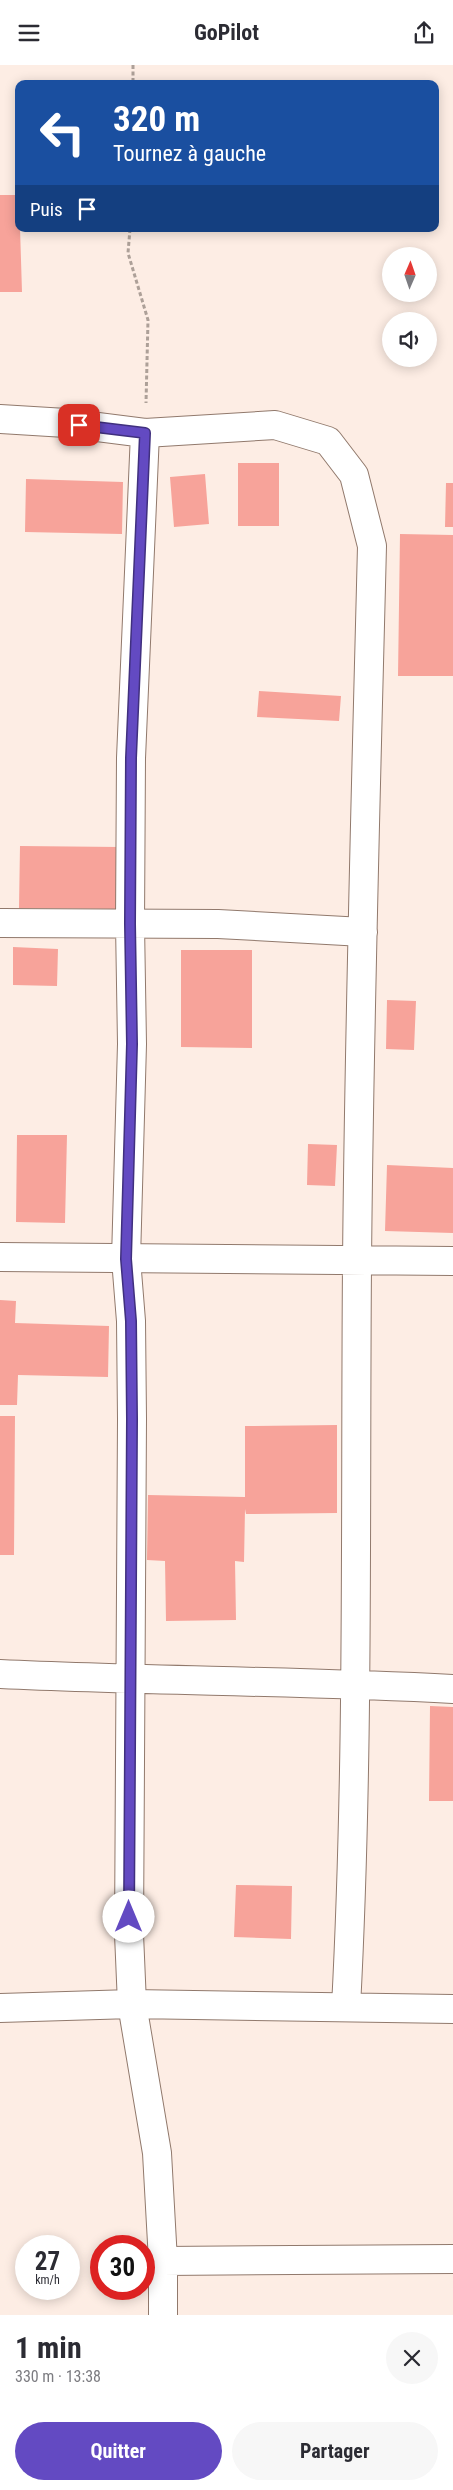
<!DOCTYPE html>
<html lang="fr">
<meta charset="utf-8">
<style>
:root{--surface:#fff;--page:#f7f7f7;--text:#2b2b33;--muted:#7c7c81;--accent:#634ac2}
body{margin:0;font-family:"Roboto Condensed",sans-serif;background:var(--page);color:var(--text);height:100vh;display:flex;flex-direction:column;font-size:19px;white-space:nowrap}
*{box-sizing:border-box;margin:0}
p{font-size:16px;color:var(--muted)}
.icon{flex:none;width:28px;height:28px;fill:none;stroke:currentColor;stroke-width:2;stroke-linecap:round;stroke-linejoin:round}
.map{position:relative;height:2250px;overflow:hidden}
.sheet{display:flex;flex-direction:column;background:var(--surface);flex:1}
.sheet>*{flex:none}
.banner{position:absolute;left:15px;top:15px;width:424px;height:152px;border-radius:10px;box-shadow:0 2px 12px #0003;background:#1a4fa0;color:#fff;overflow:hidden}
.needle{width:32px;rotate:2deg}
.controls{position:absolute;left:382px;top:182px;display:grid;gap:10px}
.controls a{display:grid;place-items:center;width:55px;height:55px;border-radius:50%;background:var(--surface);box-shadow:0 2px 12px #0003;font-size:25px}
.speed{position:absolute;left:15px;top:2170px;display:flex;gap:10px;font-size:25px;font-weight:700;text-align:center}
.speed>*{display:grid;place-content:center;width:65px;height:65px;border-radius:50%;background:var(--surface);box-shadow:0 2px 12px #0003;line-height:1}
.speed small{font-size:12px;font-weight:400}
.speed .limit{border:8px solid #d22;background:#fff;color:#111}
.pin{position:absolute;display:grid;place-items:center;width:42px;height:42px;color:#fff;margin:-21px;border-radius:10px;box-shadow:0 2px 8px #0006}
.me{position:absolute;width:55px;margin:-28px;rotate:0deg;stroke-linejoin:round;filter:drop-shadow(0 0 4px #0008)}
.turn{display:flex;align-items:center;gap:18px;height:105px;padding:0 15px;font-size:22px}
.turn .icon{width:65px;height:65px;stroke-width:2.5}
.turn b{display:block;font-size:35px;line-height:42px}
.then{display:flex;align-items:center;height:48px;padding:0 15px;background:#0003;gap:10px;font-size:19px}
.round{display:grid;place-items:center;flex:none;width:52px;height:52px;border-radius:26px;background:var(--page)}
.overview{display:flex;align-items:center;justify-content:space-between;height:85px;padding:0 15px}
h1{font-size:30px;font-weight:700;line-height:38px}
.cta{display:flex;gap:10px;margin-top:auto;padding:10px 15px}
.cta a{flex:1;height:58px;border-radius:30px;background:var(--accent);color:#fff;font-size:20px;font-weight:700;line-height:58px;text-align:center}
.cta a+a{background:var(--page);color:var(--text)}
header{display:flex;justify-content:space-between;align-items:center;height:65px;padding:0 15px;background:var(--surface);font-size:22px;font-weight:700}
.map>svg:first-child{display:block}
</style>
<header><svg class="icon" aria-label="menu" viewBox="0 0 24 24"><path d="M4 6h16M4 12h16M4 18h16"/></svg>GoPilot<svg class="icon" aria-label="share" viewBox="0 0 24 24"><path d="M12 15V3M7 8l5-5 5 5M5 13v7h14v-7"/></svg></header>
<div class="map">
<svg width="453" height="2250" viewBox="0 0 453 2250">
<rect width="100%" height="100%" fill="#fdede4"/>
<path fill="#f7a39a" d="M0,130h19l3,97h-22z
M238,398h41v63h-41z
M205,409l4,50 -35,3 -4,-50z
M26,414l97,3 -1,52 -97,-2z
M446,418h7v44h-8z
M400,469l53,1v141h-55z
M259,626l82,5 -2,25 -82,-4z
M20,781l100,1 -1,62 -100,-1z
M13,882l45,2 -1,37 -44,-1z
M181,885h71v98l-71,-1z
M387,935l29,1 -2,49 -28,-1z
M17,1070h50l-2,88 -49,-1z
M308,1079l29,1 -2,41 -28,-1z
M387,1100l66,3v65l-68,-2z
M0,1235l16,1 -1,22 94,3 -1,51 -90,-2 -1,30h-17z
M0,1351h15l-1,139h-14z
M337,1360v88l-91,1 -1,-5 -1,53 -9,-1 1,59 -70,1 -1,-60 -18,-1 1,-65 97,2v-71z
M430,1641l23,1v94h-24z
M236,1820l56,1 -1,53 -57,-2z"/>
<g fill="none" stroke-linecap="round" stroke-linejoin="round">
<g stroke="#91796c" stroke-width="30">
<path id="minor" d="M0,354l66,4 79,10 -14,325 -1,166 2,120 -6,215 5,62 1,98 -3,515 3,70 25,149 6,108v54
M145,368l130,-8 53,16 26,34 18,71c-6,240 -13,479 -15,719 -2,247 2,495 -11,742
M0,858l218,1 145,8
M0,1192l453,4
M0,1609c151,7 302,7 453,15
M0,1943l132,-4 321,5
M163,2196l290,-2"/>
</g>
<path stroke="#ada098" stroke-width="3" stroke-dasharray="4 2.5" stroke-linecap="butt" d="M133,0v19
M130,164l-2,24 20,67 -2,83"/>
<use href="#minor" stroke="#fff" stroke-width="28"/>
</g>
<g fill="none" stroke-linecap="round" stroke-linejoin="round">
<g stroke="#40307e" stroke-width="12">
<path id="route" d="M79,360l66,8 -14,325 -1,166 2,120 -6,215 5,62 1,98 -3,498"/>
</g>
<use href="#route" stroke="#634ac2" stroke-width="9"/>
</g>
</svg>
<div class="controls">
<a><svg class="needle" viewBox="-14 -14 28 28"><path d="M0-13l5 13h-10z" fill="#e53935"/><path d="M0 13l5-13h-10z" fill="#7c7c81"/></svg></a>
<a><svg class="icon" aria-label="sound" viewBox="0 0 24 24"><path d="M4 9h4l5-4v14l-5-4H4zM17 9q2 3 0 6"/></svg></a>
</div>
<div class="speed"><div>27<small>km/h</small></div><div class="limit">30</div></div>
<div class="pin" style="left:79px;top:360px;background:#d93025"><svg class="icon" aria-label="arrive" viewBox="0 0 24 24"><path d="M6 21V4h12l-3 4 3 4H6"/></svg></div>
<svg class="me" style="left:129px;top:1852px" viewBox="-20 -20 40 40"><circle r="19" fill="#fff"/><path d="M0-13L10 11 0 6-10 11z" fill="#634ac2"/></svg>
<div class="banner">
<div class="turn"><svg class="icon" aria-label="left" viewBox="0 0 24 24"><path d="M17 20v-9H6M10 6l-5 5 5 5"/></svg><div><b>320 m</b>Tournez à gauche</div></div>
<div class="then">Puis<svg class="icon" aria-label="arrive" viewBox="0 0 24 24"><path d="M6 21V4h12l-3 4 3 4H6"/></svg></div>
</div>
</div>
<section class="sheet">
<div class="overview"><div><h1>1 min</h1><p>330 m · 13:38</p></div><a class="round"><svg class="icon" aria-label="close" viewBox="0 0 24 24"><path d="M6 6l12 12M18 6L6 18"/></svg></a></div>
<div class="cta"><a>Quitter</a><a>Partager</a></div>
</section>
